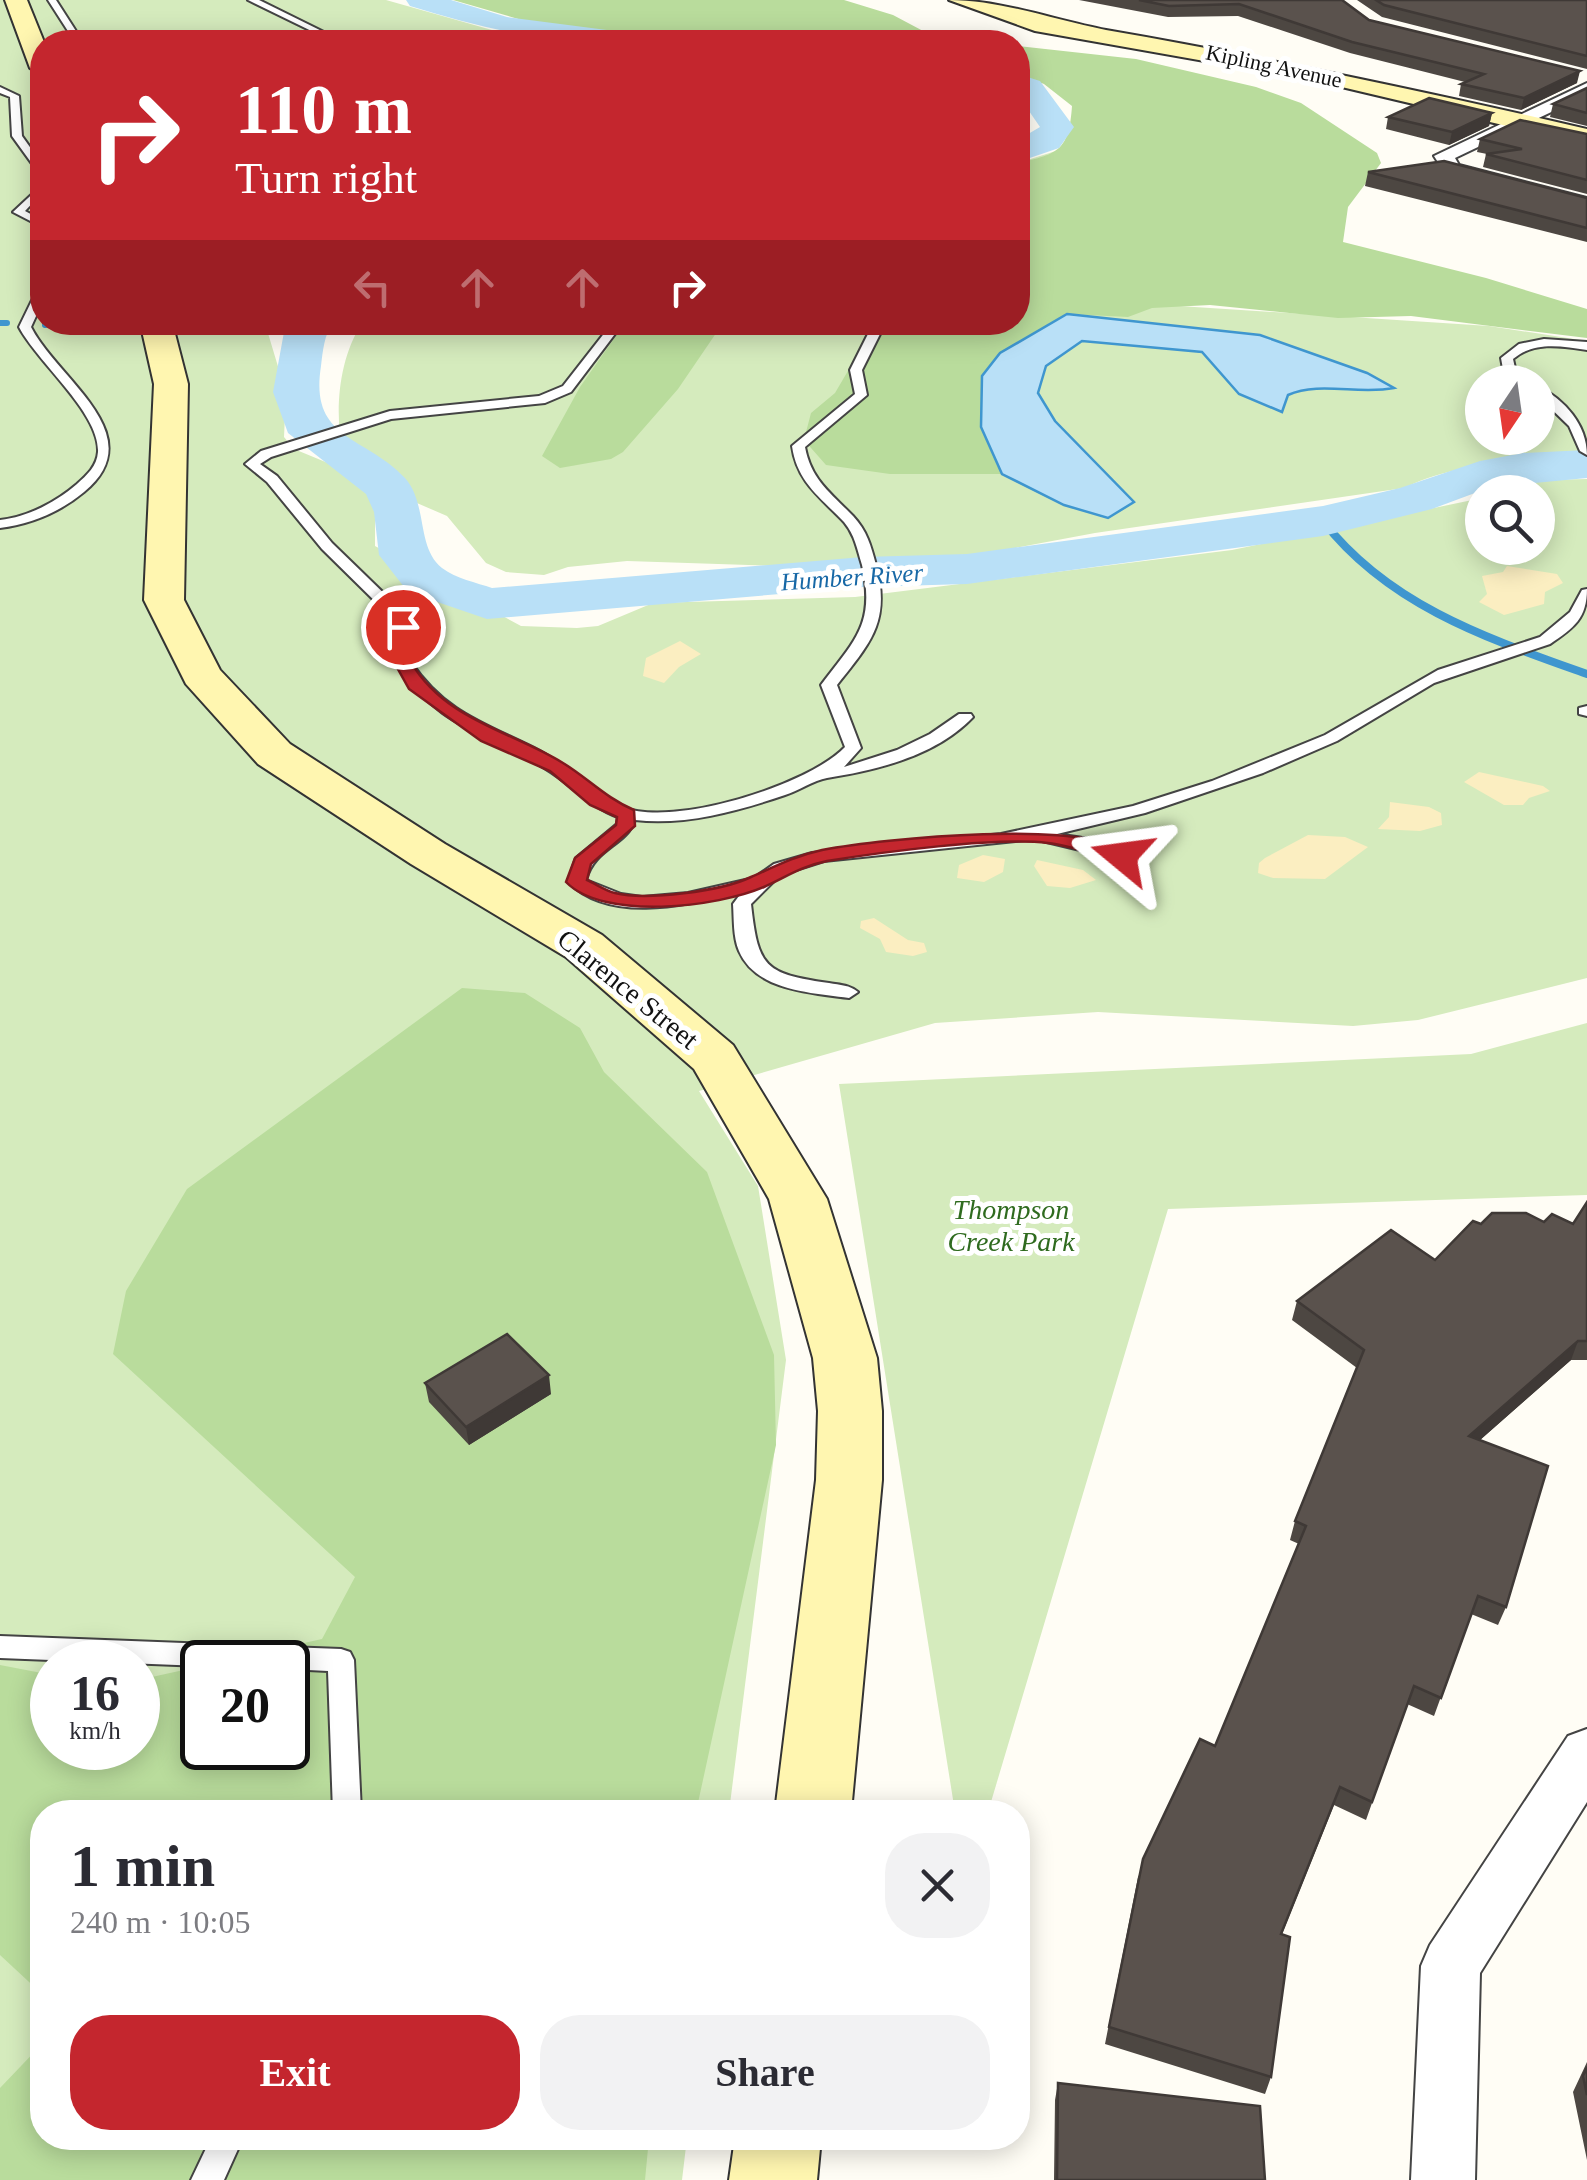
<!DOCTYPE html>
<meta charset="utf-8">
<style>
:root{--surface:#fff;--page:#f2f2f3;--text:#2b2b33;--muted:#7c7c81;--accent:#c4262e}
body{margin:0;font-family:Georgia,serif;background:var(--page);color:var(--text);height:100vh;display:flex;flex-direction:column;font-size:38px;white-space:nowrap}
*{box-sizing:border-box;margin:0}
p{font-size:32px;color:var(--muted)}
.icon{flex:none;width:55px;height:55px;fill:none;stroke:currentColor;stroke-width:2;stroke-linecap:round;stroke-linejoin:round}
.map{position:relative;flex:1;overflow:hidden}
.panel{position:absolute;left:30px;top:1800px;width:1000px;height:350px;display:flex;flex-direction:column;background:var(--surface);border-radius:40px;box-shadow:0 5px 25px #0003}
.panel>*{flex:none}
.guide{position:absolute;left:30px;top:30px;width:1000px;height:305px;border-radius:40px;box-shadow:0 5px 25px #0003;background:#c4262e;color:#fff;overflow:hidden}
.needle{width:65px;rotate:193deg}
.buttons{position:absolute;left:1465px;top:365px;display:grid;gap:20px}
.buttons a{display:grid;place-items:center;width:90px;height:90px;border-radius:50%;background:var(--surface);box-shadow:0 5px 25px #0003;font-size:50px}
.speed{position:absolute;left:30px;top:1640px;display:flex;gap:20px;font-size:50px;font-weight:700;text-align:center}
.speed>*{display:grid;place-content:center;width:130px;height:130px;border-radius:50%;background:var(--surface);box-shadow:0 5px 25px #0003;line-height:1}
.speed small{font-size:25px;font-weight:400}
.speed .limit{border:5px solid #111;border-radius:15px;background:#fff;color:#111}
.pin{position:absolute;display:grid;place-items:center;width:85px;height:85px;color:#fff;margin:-42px;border:5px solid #fff;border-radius:50%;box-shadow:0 2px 10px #0007}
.me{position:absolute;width:110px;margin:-55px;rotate:286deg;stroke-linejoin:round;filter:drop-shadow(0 0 8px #0008)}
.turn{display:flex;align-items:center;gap:35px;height:210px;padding:0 40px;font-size:45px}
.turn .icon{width:130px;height:130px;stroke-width:2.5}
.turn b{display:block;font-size:70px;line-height:85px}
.lanes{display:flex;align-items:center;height:95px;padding:0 40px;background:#0003;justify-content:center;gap:50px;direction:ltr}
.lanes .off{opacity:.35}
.round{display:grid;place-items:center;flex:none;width:105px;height:105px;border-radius:40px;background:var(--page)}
.headline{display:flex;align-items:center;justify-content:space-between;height:170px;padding:0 40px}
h1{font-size:60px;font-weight:700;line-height:75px}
.button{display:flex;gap:20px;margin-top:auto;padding:20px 40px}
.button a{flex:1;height:115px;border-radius:40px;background:var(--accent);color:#fff;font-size:40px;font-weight:700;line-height:115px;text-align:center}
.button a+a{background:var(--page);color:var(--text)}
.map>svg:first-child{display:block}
</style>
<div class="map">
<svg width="1587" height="2180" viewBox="0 0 1587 2180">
<rect width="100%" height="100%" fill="#fffdf5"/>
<path fill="#d5ebbd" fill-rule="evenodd" d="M0,0h386l113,32 97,10h-554v280l238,1 -13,7 19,63 -2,44 10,12 63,26 18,30v41l146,80 56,2 21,-2 55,-23 202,-6 377,-47 250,-52v50h56v-56h-37l43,-12 43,-1v499l-169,42 -65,6 -255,-14 -163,11 -236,68 59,95 28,174 -57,452h-687v326h645l-5,42h-682zM52,1662h86v86h-86zM202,1662h86v86h-86z
M1059,150l27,150 403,26 98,15v119c-62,1 -126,0 -183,28l-309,45 -155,29 -134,5 -179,-6 -59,6 -24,8 -38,-3 -20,-9 -39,-47 -44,-19 -15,-25 -48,-36c-4,-38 1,-80 22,-113l656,-1v-159zM1482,382h56v56h-56z
M1587,1023v172l-419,14 -180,603h-33l-116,-728 632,-30z"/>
<path fill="#b9dc9c" d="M453,0h391l49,15 32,17 69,10h-298l-164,-19z
M1018,46l118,13 120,28 45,16 76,50 4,10 -33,44 -5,35 143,36 101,31v29l-176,-22 -73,2 -128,-13 -58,3 -24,9 -61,-3 -86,113 21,47h-112l-64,-9 -22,-25 7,-27 24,-20 41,-70 142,-1v-159c41,-9 51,-13 54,-57l-28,-22 -26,-10z
M625,323h98l-45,66 -55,63 -12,7 -51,9 -18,-12 38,-69z
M462,988l63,5 55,35 24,44 103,100 67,183 2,90 -80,367h-654v182l-42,-39v-290l52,10v73h86v-68l64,-14v82h86v-86h-71l105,-23 33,-62 -242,-223 13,-63 61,-102z
M42,2044v94h607l-4,42h-645v-92z"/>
<path fill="#fbeec1" d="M1507,566l50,8 6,9 -18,9 -1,12 -40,11 -25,-13 8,-8 -5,-18 21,-4z
M680,641l21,13 -22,13 -15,16 -21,-7 3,-18z
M1479,772l64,14 7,5 -21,7 -6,7h-19l-40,-23z
M1390,802l39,5 12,6 1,12 -22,6 -42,-2 11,-12z
M1308,835l37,2 23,10 -43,32 -52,-1 -15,-5 1,-10 6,-5z
M983,855l22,4 -2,13 -19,10 -27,-4 2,-13z
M1037,860l46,10 13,10 -26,8 -23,-2 -13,-20z
M874,918l34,22 16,3 3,9 -14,4 -27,-4 -6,-13 -20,-11 1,-7z"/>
<path fill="#b9e0f7" stroke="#3f96cf" stroke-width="2.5" d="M1067,314l193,21 107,38 27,15c-35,7 -75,-7 -106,7l-6,17 -43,-18 -37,-42 -120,-11 -36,25 -8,27 17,28 79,81 -26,16 -44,-13 -62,-31 -21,-47 1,-51 18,-23z"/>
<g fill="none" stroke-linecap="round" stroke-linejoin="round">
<path stroke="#3f96cf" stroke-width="6" d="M212,322l93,10
M0,323h7
M45,325l43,-3"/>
<path stroke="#3f96cf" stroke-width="8" d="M1323,521c66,85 166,118 264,153"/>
<path fill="#b9e0f7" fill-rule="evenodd" d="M406,0h45l56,17 123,16 15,9c-82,6 -157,-12 -235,-36z
M1018,74l22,7 34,46 -15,21 -41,14v-22l22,-13 -22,-32z
M291,322h42c-9,14 -10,28 -12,44 -12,75 44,69 84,112 23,26 11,69 37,90 13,10 35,15 50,20l371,-31 104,-3 356,-48 77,-18 80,-27 43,-8 64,-3v28l-96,9 -59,22 -109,27 -356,48 -104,3 -376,32 -79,-27 -29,-37 -5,-43 -8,-18 -78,-61 -15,-41 11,-60z"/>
<g stroke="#444" stroke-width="4">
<path id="lane" d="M48,0h8l27,42h-8z
M248,0h11l85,42h-10z
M0,87l19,9 3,40 20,28v9l-4,-1 -26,-36 -2,-39 -10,-4z
M42,185v8l-17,18 17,9v7l-29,-15z
M42,289v14l-11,24c27,53 122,108 53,165 -24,20 -53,32 -84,36v-8c28,-3 56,-18 77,-36 10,-9 20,-18 21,-32 2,-39 -61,-90 -79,-125l17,-35z
M613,322h11l-53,70 -26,11 -154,16 -120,38 -11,7 17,12 55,67 66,64 16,39 -3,16c35,52 76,62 129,89 30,16 52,43 83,56 49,21 186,-22 222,-60l-24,-62c33,-44 55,-61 41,-120 -5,-16 -7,-30 -18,-43 -24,-25 -47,-40 -52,-76l63,-52 -5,-24 24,-48h12l-24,48 5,25 -62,52c6,33 26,46 48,69 14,15 18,30 23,49 15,57 -6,78 -39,120l24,63 -17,19 53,-17 33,-16 29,-20h12l2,3c-37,39 -96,53 -146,61 -13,2 -29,13 -42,17 -47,16 -101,31 -150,25 -9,26 -41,28 -49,60l35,14 21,3 46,-4 66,-15 20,-14 38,-11 189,-19 132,-28 79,-25 113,-46 113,-65 102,-33 30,-25 12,-22 5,-1c0,29 -13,39 -37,55l-116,39 -97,58 -74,32 -118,40 -88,21c24,4 54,6 74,21l-3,4 -6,1 -88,-21 -210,22 -44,14 -29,29c7,63 13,70 78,79 11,2 21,2 29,9l-9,6c-37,-5 -93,-7 -110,-47 -6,-14 -5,-32 -6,-47l9,-12c-53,12 -130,33 -174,-10l8,-24 41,-34 1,-7c-28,-10 -47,-33 -72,-48 -65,-40 -104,-38 -151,-107l3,-16 -12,-34 -64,-63 -55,-67 -22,-18 16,-13 129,-40 149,-15 24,-10z
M1544,339l43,3v8c-26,-4 -53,-9 -74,9l2,9 15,14h-13l-14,-13 -2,-11 18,-14z
M1538,386c27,14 49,39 49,69l-7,-4 -11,-25 -31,-30z
M1587,706v10l-8,-2v-6z
M0,1636l341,13 9,3 4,8 7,152h-28l-5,-141 -40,-2v-7h-86v4l-202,-8z
M211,2138h32l-19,42h-33z"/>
</g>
<g stroke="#444" stroke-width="4">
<path id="street" d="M1587,83v12l-132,63 4,7 128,33v12l-142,-37 -11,-17z
M1587,1729v73l-107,171 -5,207h-64l10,-214 9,-21 138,-209z"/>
</g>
<g stroke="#333" stroke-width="4">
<path id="secondary" d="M5,0h22l17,42 -2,33 -12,-7z
M949,0c52,0 105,20 157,30 162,28 321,62 481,99v16l-275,-65 -277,-49z
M140,322h32l16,62 -4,216 36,70 70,74 155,100 157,91 131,110 94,154 50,159 5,53v69l-31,332h-76l41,-332 2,-69 -5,-53 -44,-159 -75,-130 -128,-112 -155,-93 -153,-100 -72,-80 -42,-84 10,-216z
M735,2138h86l-4,42h-88z"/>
</g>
<use href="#lane" fill="#fff" fill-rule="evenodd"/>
<use href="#street" fill="#fff" fill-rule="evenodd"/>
<use href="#secondary" fill="#fff6b0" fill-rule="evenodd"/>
</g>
<path fill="#4d4742" d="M1079,0h263l27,20 208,63 -56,27 -62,-14 2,-12 4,-2 -115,-29 -112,-37 -70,1z
M1357,0h230v69l-205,-52z
M1587,88v38l-37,-9 3,-13z
M1492,113l-3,13 -40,19 -63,-16 2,-12z
M1587,134v60l-104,-27 3,-13h1l-10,-2 3,-13z
M1368,172l219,26v44l-222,-56z
M1587,1202v158h-16l-91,80 26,167 -8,18 -27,-11 -37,102 -27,-12 -41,116 -32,-15 -52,129 -11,143 -6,17 -160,-50 33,-167 77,-131 84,-202 -9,-4 5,-19 62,-153 -65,-48 5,-19 138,-41 46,-36 63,-2 29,2z
M425,1383l126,11 -82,51 -40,-43z
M1587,2062v98l-14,-68z
M1058,2083l207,97h-211l1,-80z"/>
<path fill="#3f3936" d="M1580,71l-3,12 -56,27 3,-12z
M1492,113l-3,13 -40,19 3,-13z
M1578,1341l-7,19 -108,95 6,-19z
M549,1375l2,19 -82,51 -3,-18z"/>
<path fill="#5a524d" stroke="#3f3936" stroke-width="2.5" d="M1139,0h203l27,20 211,51 -56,27 -63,-14 23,-10 -132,-32 -113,-38 -70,2z
M1376,0h211v56l-203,-51z
M1587,88v25l-34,-9z
M1429,98l63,15 -40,19 -64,-15z
M1520,120l67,14v46l-101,-26 36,-5 -42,-10z
M1444,161l143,37v30l-219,-56z
M1587,1202v139h-9l-109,95 79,30 -42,141 -28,-11 -37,102 -27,-12 -42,116 -32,-15 -59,147 9,3 -19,140 -162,-50 34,-168 57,-120 15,7 91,-220 -11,-5 69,-171 -67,-49 94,-71 44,30 38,-39 8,3 11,-11h34l18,9 8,-8 21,10z
M507,1334l42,41 -83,52 -41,-44z
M1587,2067v28l-4,-19z
M1058,2083l202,23 5,74h-208z"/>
<path fill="#c4262e" stroke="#7f191e" stroke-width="2.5" d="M397,623l14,4 4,19 -4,16c34,58 100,69 152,101 26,16 43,35 71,47l1,16 -44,38 -4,16c9,4 19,11 28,13 31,8 107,-2 136,-16 25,-11 44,-21 71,-27 59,-11 267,-33 310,6l-10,5c-24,-5 -49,-15 -74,-18 -54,-6 -165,9 -221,18 -25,5 -41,16 -63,26 -46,20 -160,34 -198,-5l9,-24 41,-33 1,-8 -27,-12 -40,-34 -69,-30 -72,-52 -15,-27z"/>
<g text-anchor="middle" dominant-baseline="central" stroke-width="10" stroke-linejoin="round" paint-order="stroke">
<g font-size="22" fill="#111" stroke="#fff">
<text transform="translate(1274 66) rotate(12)">Kipling Avenue</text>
</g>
<g font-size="25" font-style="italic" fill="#1768a6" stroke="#fff">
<text transform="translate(852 577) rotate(-4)">Humber River</text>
</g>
<g font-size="28" fill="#111" stroke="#fff">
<text transform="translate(628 989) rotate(39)">Clarence Street</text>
</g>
<g font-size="28" font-style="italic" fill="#2f6b1f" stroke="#fff">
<text x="1011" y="1209">Thompson<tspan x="1011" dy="32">Creek Park</tspan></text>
</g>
</g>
</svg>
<div class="buttons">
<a><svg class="needle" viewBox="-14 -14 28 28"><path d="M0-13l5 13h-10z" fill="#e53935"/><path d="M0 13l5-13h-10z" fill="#7c7c81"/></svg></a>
<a><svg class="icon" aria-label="search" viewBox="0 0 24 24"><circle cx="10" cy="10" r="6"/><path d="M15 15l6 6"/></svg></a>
</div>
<div class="speed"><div>16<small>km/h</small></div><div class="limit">20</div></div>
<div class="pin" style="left:403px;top:627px;background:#d93025"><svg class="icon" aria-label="arrive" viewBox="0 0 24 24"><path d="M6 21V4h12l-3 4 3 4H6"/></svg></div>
<svg class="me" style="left:1122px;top:856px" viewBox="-20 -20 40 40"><path d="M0-17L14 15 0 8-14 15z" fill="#c4262e" stroke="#fff" stroke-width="4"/></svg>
<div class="guide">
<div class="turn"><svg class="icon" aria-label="right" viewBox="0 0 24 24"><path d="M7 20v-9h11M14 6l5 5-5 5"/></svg><div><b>110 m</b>Turn right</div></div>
<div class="lanes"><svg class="icon off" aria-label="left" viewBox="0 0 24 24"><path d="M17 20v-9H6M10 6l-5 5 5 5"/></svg><svg class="icon off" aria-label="ahead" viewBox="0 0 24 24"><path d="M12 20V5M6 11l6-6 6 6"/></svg><svg class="icon off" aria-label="ahead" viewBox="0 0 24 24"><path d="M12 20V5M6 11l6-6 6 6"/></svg><svg class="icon" aria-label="right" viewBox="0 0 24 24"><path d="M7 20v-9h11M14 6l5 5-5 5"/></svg></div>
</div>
<section class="panel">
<div class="headline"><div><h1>1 min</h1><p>240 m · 10:05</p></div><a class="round"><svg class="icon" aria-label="close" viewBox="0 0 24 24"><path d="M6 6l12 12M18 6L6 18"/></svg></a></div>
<div class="button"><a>Exit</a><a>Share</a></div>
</section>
</div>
